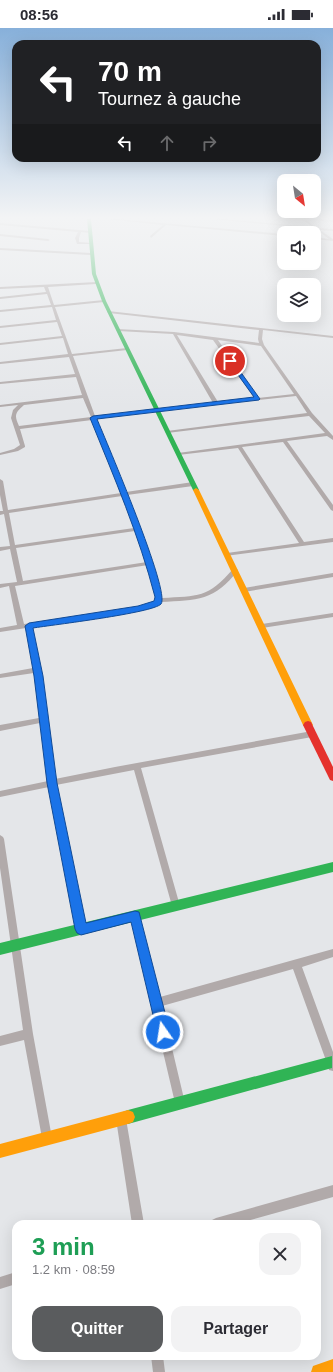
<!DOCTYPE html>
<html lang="fr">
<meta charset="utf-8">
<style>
:root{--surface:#fff;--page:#f2f2f3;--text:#2b2b33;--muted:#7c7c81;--accent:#5a5c5e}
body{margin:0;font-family:Arial,sans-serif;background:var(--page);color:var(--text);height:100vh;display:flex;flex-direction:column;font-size:15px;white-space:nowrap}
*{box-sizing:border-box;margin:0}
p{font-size:13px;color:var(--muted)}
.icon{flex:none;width:22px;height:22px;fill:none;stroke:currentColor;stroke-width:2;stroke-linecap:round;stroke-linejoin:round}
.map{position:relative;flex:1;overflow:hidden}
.panel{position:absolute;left:12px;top:1192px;width:309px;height:140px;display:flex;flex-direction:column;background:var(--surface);border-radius:12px;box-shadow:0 4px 16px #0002}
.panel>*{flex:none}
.hud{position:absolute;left:12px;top:12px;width:309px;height:122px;border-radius:12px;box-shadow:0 4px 16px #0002;background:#202124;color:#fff;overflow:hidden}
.needle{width:26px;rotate:150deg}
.controls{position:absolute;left:277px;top:146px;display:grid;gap:8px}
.controls a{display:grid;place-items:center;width:44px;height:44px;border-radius:8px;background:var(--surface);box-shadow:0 4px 16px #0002;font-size:20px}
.pin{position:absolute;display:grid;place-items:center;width:34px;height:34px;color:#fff;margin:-17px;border:2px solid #fff;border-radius:50%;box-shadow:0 1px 4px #0007}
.me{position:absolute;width:44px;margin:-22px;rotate:347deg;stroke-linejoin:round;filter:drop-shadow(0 0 3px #0008)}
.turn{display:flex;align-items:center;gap:14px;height:84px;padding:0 20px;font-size:18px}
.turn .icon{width:52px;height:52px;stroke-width:2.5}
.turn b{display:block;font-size:28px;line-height:34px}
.lanes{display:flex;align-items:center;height:38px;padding:0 20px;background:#0003;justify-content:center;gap:20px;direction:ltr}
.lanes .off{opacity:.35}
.round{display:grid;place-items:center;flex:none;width:42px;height:42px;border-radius:12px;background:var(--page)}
.summary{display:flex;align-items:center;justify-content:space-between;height:68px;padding:0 20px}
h1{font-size:24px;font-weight:800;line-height:30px;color:#1e9e55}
.action{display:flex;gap:8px;margin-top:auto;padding:8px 20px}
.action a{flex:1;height:46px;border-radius:12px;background:var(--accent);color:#fff;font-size:16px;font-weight:800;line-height:46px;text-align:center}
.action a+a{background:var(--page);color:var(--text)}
.status{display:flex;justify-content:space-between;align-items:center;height:28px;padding:0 20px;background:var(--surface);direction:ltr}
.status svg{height:11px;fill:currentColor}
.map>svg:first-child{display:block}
</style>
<div class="status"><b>08:56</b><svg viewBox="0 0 49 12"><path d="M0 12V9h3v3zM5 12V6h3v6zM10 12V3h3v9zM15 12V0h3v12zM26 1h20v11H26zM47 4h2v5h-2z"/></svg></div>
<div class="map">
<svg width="333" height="1344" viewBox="0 0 333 1344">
<rect width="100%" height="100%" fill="#e4e6e9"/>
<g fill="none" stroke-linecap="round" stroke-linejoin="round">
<path fill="#b1aaaa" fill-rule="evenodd" d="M107,191h10l167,15v2l-118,-11 -15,13 -1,-2 13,-11z
M213,191h10l90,8 -12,-8h4l12,9 16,1v2l-13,-1 13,9v2l-19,-2v-2l15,2 -13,-10z
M312,191l21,1v2l-19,-2z
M0,195l90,8 1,2 -10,-1 -2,6v4l13,1 -2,1h-13l-2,-6 3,-6 -78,-7z
M0,206l48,5 2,1 -2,1 -48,-5z
M0,220l91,5 2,1 -2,1 -91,-5z
M97,254l-1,2 -48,3 6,18 50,-5 2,1 -2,1 -49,5 17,47 55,-6 2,1 -2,1 -54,6 22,60 118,-13 -40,-69 -55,-3 -2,-1 1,-1 57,3 85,11 -1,-4 1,-9 -150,-17 -2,-1 1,-1 225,25v2l-70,-8 -1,9 2,6 48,68 21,23v4l-6,-4 -40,5 46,64v6l-2,-1 -48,-68 -41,5 62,95 29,-4v4l-108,14 -1,-1 3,-2 72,-10 -61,-95 -60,7 -2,-1 2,-1 147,-20 -16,-17 -142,17 -2,-1 2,-1 140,-18 -11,-17 -140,15 -59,8 29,73 67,-10 3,2 -3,2 -66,9 26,68 9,35c36,-2 46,0 71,-29l2,-1 3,2c-23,31 -41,30 -77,32l-4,4 -19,5 -106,16 8,43 15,109 60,-12 197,-36 3,1 1,2 -1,2 -3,1 -171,31 39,138 -1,3 -3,1 -3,-1 -1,-3 -38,-136 -78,15 29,144 -1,3 -3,1 -3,-1 -1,-3 -28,-142 -49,10v-6l48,-10 -8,-58 -40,8v-6l39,-7 -5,-45 -34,5v-4l33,-6 -7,-40 -26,4v-4l17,-3 -8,-39 -9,2v-4l17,-2 -7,-33 -10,2v-4l10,-1 -6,-32 -4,1v-4h3l-3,-16v-16l3,2 5,29 113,-17 -29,-73 -72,9 5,17v1l-7,4 -18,4v-2l14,-4 6,-4 -9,-27 2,-8 5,-5 -18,2v-2l82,-10 -6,-18 -76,7v-2l75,-8 -6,-17 -69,7v-2l68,-8 -5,-16 -63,7v-2l62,-7 -5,-14 -57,6v-2l56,-6 -4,-13 -52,5v-2l51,-5 -4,-11 -47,5v-2l46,-5 -2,-5 -44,2v-2zM177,307l36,5 41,58 -36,4zM218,312l43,6 33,48 -36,4zM83,370l8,19 -72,9c-5,-11 -4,-13 5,-21zM122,468l12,32 -119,17 -6,-32zM135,503l12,31 -124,19 -7,-33zM148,537l8,35 -3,3 -15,4 -114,17 -9,-38z
M333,545v4l-89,15 -3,-2 3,-2z
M333,585v4l-71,11 -3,-2 3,-2z
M0,807l3,2 1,2 29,195 19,104 -1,4 -4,1 -4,-1 -1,-4 -18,-98 -24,6v-10l23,-6 -23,-162z
M135,884l3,1 1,3 21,81 173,-48v8l-31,10 31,85v19l-4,-1 -1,-4 -35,-97 -131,37 23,97 -1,4 -4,1 -4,-1 -45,-191 1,-3z
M121,1086l4,1 1,4 18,105h-12l-16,-105 1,-4z
M333,1157v12l-97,27h-26l2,-4 4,-2z
M16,1244v12l-16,5v-12z
M151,1328h12l2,16h-12z"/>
<path fill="#30b455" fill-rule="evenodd" d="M87,191h4l5,55 10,27 93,189 -1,1 -2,1 -3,-2 -91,-189 -10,-27z
M333,834v10l-333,83v-12z
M332,1028v12l-204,56 -5,-2 -2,-5 2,-5 5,-2z"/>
<path fill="#ff9f0a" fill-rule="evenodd" d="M196,460l3,2 114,235 -2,3h-6l-2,-3 -110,-235z
M128,1082l5,2 2,5 -2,5 -5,2 -128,34v-14z
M333,1331v13h-22l2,-6z"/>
<path fill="#e5322d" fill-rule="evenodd" d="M308,693l3,1 22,45v14l-3,-1 -27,-55 2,-3z"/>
</g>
<linearGradient id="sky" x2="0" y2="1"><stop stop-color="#87b0da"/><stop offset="0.5" stop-color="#f3f4f5"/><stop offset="1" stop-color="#f3f4f5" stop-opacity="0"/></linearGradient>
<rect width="333" height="379" fill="url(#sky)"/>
<path fill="#1a73e8" stroke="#114b97" d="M229,332h3l28,39 -1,1 -162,19c9,22 74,173 64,185 -8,9 -109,21 -128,24l10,48 14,107 29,140 49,-12 4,1 31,120 -2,4 -5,2 -4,-2 -2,-4 -26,-110 -50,13 -4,-2 -2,-4 -28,-146 -13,-107 -9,-50 4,-3 109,-17 16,-5 1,-4c-16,-62 -41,-120 -65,-179l3,-2 161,-19 -26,-36z"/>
</svg>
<div class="controls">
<a><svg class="needle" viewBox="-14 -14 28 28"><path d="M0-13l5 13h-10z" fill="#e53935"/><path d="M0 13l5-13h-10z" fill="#7c7c81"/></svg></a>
<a><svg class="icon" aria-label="sound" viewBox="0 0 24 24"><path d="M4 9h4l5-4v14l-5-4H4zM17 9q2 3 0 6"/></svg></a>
<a><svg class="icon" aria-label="layers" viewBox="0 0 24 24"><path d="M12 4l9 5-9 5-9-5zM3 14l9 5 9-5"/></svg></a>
</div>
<div class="pin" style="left:230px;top:333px;background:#d93025"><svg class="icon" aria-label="arrive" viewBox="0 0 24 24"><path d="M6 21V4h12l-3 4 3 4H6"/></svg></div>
<svg class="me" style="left:163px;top:1004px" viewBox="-20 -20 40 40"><circle r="17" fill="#1a73e8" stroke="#fff" stroke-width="3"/><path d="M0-11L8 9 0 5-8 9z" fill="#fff"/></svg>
<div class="hud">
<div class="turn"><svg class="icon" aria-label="left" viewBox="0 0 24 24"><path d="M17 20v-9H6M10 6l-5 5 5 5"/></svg><div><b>70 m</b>Tournez à gauche</div></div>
<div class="lanes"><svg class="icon" aria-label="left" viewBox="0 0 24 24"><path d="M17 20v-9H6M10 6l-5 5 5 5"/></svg><svg class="icon off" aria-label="ahead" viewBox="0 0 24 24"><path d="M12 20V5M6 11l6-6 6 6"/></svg><svg class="icon off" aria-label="right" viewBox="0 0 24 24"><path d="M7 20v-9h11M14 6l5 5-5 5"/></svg></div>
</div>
<section class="panel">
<div class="summary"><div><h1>3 min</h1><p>1.2 km · 08:59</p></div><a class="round"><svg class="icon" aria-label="close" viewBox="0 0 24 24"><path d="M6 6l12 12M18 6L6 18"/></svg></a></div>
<div class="action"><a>Quitter</a><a>Partager</a></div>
</section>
</div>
